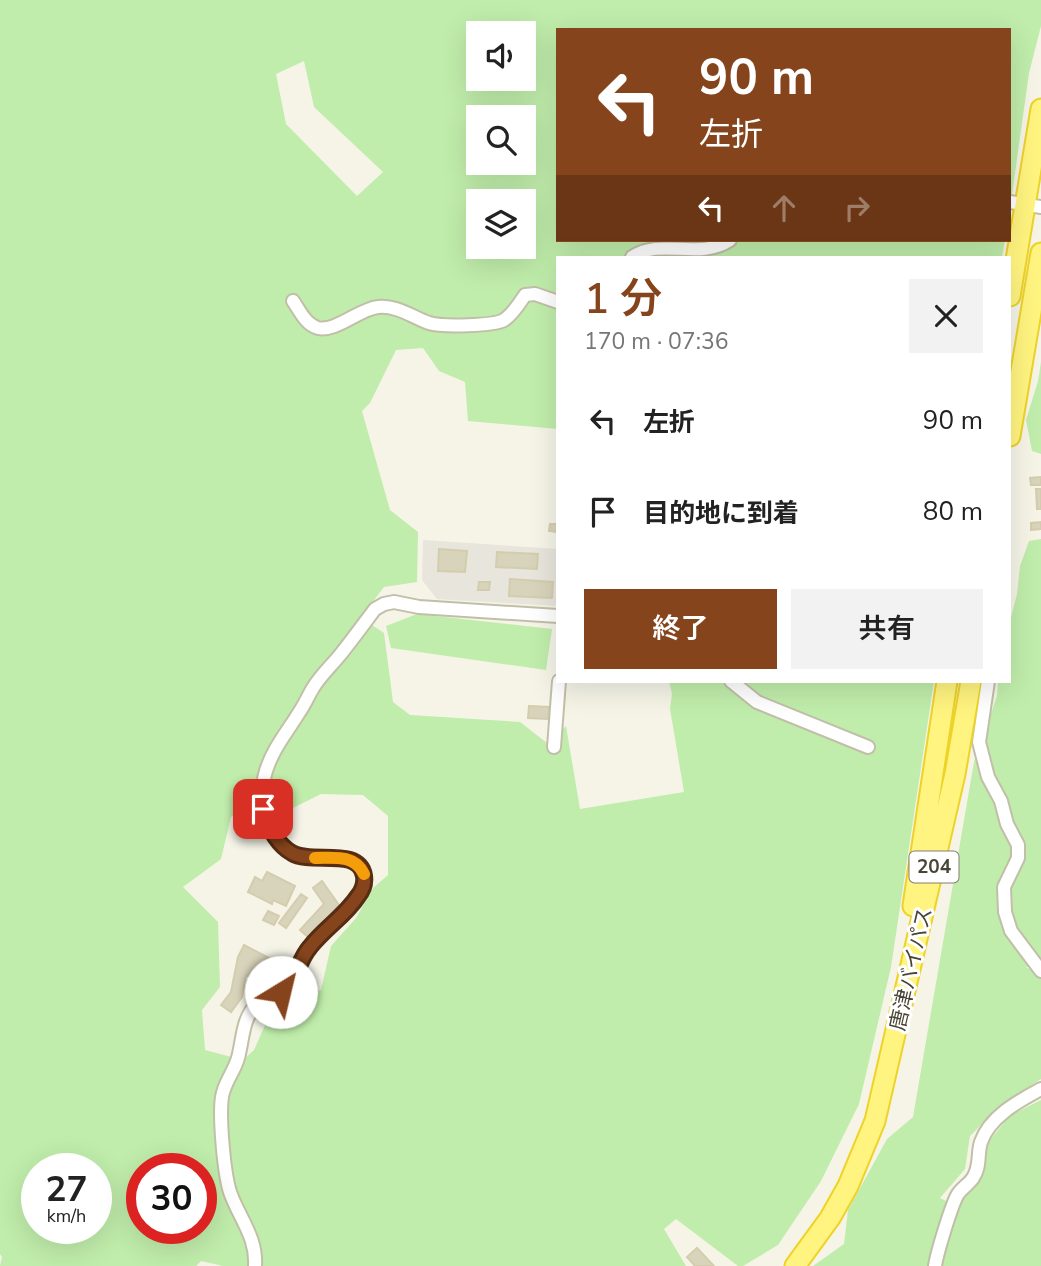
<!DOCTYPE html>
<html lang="ja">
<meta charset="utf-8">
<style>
:root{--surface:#fff;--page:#f2f2f2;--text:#222;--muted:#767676;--accent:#85441c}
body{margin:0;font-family:"Nunito Sans","Noto Sans JP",sans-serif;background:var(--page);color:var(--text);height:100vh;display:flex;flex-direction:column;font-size:26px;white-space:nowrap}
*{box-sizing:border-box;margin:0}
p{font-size:23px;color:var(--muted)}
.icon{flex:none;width:38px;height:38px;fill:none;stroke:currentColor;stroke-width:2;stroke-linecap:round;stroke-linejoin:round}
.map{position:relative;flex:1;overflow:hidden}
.details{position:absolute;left:556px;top:256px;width:455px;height:427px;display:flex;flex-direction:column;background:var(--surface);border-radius:0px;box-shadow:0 7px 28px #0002}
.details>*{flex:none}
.guide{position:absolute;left:556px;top:28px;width:455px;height:214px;border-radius:0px;box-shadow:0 7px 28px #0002;background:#85441c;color:#fff;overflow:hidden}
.buttons{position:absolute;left:466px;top:21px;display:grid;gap:14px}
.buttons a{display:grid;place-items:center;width:70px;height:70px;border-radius:0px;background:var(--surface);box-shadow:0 7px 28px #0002;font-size:35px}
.speed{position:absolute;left:21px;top:1153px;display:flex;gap:14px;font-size:35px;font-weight:700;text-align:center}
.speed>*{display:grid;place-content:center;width:91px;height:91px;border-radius:50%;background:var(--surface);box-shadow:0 7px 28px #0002;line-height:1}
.speed small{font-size:18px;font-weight:400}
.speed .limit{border:10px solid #d22;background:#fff;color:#111}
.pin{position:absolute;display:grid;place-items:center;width:60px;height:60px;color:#fff;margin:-30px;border-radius:14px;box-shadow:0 4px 10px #0006}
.me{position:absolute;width:77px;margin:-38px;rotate:36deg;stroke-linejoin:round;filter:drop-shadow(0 0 5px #0008)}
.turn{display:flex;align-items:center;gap:24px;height:147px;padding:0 28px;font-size:32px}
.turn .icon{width:91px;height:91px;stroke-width:2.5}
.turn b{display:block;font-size:49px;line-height:60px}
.lanes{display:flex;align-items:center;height:66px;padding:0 28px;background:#0003;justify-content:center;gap:35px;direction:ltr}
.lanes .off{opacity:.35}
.round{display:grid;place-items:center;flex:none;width:74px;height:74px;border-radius:0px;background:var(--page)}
.headline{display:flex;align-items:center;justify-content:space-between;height:119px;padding:0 28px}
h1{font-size:42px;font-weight:600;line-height:52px;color:var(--accent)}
.button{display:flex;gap:14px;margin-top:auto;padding:14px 28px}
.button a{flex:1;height:80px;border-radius:0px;background:var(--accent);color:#fff;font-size:28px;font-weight:600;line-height:80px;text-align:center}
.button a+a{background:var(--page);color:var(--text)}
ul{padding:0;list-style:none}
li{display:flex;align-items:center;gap:21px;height:91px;padding:0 28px}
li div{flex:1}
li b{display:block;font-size:26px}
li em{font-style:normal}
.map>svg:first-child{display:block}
</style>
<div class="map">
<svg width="1041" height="1266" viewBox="0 0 1041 1266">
<rect width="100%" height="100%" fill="#f5f4e7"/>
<path fill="#e7e5dc" d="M423,540l134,9v57l-120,-7 -15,-19z"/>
<path fill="#c0edab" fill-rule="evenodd" d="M0,0h1041v26l-12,47 -19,136v-179h-452v210h447l-3,17h-444v172l-90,-8 -3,-39 -26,-11 -16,-23 -27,2 -26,53 -8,8 28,99 28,22 -1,50 -33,5 -72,94 60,-56 12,8 9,69 17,13 110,7 27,21 19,-17 14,83 104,-17 -14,-83 2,-15 -3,-13h265l-43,286 -32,137 -38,77 -43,64 -35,21h-5l-62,-47 -12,10 22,37h-463l-22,-5 -5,5h-196l2,-9 -2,-3zM478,33h45v46h-45zM304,61l10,46 69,65 -26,24 -71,-72 -10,-50zM478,117h45v46h-45zM478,201h45v46h-45zM321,794l42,1 25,21v59l-15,13 -17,30 -25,28 -10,44 -48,17 -19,43 -11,10 -38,-10 -3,-40 18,-23 -2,-65 -35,-35 38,-28 10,-42 13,-11 29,12zM37,1169h59v59h-59zM142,1169h59v59h-59z
M1041,362v92l-9,-3 -6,-31 12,-39z
M1041,539v428h-15l15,9v103l-40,26 -31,31 -5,33 -25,29 16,8 27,-31 3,-30 23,-29 32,-16v166h-228l31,-22 4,-34 39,-71 26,-22 61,-355 23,-66 1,-15h12v-60l7,-27 3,-28 9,-25z
M417,614l135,15 -6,41 -155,-22 -5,-22z"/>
<path fill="#d8d3bb" stroke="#d4cdad" stroke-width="2" d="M1041,477v8h-10l-1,-7z
M1036,489h5v20h-4z
M1041,522v7l-10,1v-7z
M550,524h7v8l-8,-1z
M439,549l28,2 -2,21 -27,-1z
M497,552l41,2 -1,15 -41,-2z
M510,579l43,3 -1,16 -43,-2z
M479,582h11l-1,8h-11z
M529,706l20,1 -1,12 -20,-1z
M267,872l28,14 -9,20 -13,-6 -1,4 -24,-12 7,-15 7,4z
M322,881l17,24 -30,33 -9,-8 24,-26 -11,-16z
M301,894l6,4 -21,30 -7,-5z
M268,911l11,5 -5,9 -11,-5z
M244,945l42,22 -8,16 -9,4 -23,-12 -4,22 -11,15 -10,-7 10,-13 7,-35z
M697,1248l17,18h-19l-8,-9z"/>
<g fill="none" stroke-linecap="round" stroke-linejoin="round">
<g stroke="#c2bfa8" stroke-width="16">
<path id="minor" d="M1010,202l31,5
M632,257c30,-20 66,4 98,-17
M293,301c7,10 13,24 25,27 18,4 41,-19 60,-21 19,-2 34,10 51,16 13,4 65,3 75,-3 9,-6 15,-16 21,-25l10,-1 23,8
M731,681l26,21 111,45
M988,681l-9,61 9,35 13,24 6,23 11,21v13l-14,29 1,25 6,19 30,40
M554,747l5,-66
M255,1266c2,-29 -16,-48 -25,-74 -6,-19 -11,-75 -8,-95 2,-14 12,-25 16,-39 5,-18 4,-40 19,-54 11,-9 26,-11 35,-23 8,-10 9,-23 16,-33 15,-21 48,-35 56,-63 10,-37 -47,-23 -65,-29 -34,-10 -42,-57 -33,-85 7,-23 22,-40 34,-60 5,-7 8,-15 13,-23 7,-12 18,-22 27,-33 12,-15 23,-30 35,-46l9,-5 10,-2 25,5 139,9
M935,1266c2,-13 17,-63 23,-72 4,-6 11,-10 15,-16 8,-12 4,-24 8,-36 9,-26 38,-41 60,-53"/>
</g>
<g stroke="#eed228" stroke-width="23">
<path id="trunk" d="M1010,296l31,-187
M1010,436l31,-183
M913,906l34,-225
M795,1266l35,-48 18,-32 27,-65 80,-347 16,-93"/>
</g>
<use href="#minor" stroke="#fff" stroke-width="12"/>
<use href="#trunk" stroke="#fff47f" stroke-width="19"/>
</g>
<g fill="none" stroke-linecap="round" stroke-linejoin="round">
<g stroke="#562c12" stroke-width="18">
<path id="route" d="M263,809c5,17 13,35 29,44 20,12 67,-7 72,23 1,7 -1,14 -6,20 -13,20 -33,32 -48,51 -13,15 -10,29 -29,45"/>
</g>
<use href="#route" stroke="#85441c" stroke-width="12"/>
<path stroke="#f59e0b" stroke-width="12" d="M315,858c19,0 39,-4 49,16"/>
</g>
<g text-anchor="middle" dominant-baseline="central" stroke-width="6" stroke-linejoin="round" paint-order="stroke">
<rect fill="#fff" stroke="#807e72" stroke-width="2" x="909.5" y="851.5" width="49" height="31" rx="5"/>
<g font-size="19" font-weight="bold" fill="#494635">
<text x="934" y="867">204</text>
</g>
<g font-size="21" fill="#494635" stroke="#fff">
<text transform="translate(911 969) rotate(-77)">唐津バイパス</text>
</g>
</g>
</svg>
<div class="buttons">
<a><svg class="icon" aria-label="sound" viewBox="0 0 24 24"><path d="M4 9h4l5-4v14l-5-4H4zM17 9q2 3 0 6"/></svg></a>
<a><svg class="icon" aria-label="search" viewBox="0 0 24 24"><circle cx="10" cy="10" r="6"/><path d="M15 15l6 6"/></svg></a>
<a><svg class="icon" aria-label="layers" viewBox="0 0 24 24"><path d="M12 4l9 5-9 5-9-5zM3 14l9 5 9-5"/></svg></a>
</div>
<div class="speed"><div>27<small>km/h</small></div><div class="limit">30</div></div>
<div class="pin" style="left:263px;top:809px;background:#d93025"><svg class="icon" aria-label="arrive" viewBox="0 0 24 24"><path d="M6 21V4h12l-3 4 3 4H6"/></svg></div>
<svg class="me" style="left:281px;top:992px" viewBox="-20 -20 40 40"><circle r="19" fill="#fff"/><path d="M0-13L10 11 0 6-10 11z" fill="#85441c"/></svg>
<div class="guide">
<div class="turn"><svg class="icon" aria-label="left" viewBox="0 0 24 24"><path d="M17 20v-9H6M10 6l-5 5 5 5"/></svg><div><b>90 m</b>左折</div></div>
<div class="lanes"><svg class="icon" aria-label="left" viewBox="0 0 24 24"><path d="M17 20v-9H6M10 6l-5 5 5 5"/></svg><svg class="icon off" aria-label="ahead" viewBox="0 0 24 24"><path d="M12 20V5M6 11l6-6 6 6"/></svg><svg class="icon off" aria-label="right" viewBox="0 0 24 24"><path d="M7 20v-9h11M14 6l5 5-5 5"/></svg></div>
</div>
<section class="details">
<div class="headline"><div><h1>1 分</h1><p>170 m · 07:36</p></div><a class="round"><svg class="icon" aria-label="close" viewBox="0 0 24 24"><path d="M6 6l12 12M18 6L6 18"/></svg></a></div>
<ul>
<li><svg class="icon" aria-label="left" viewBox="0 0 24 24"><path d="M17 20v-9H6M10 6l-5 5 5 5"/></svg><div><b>左折</b></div><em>90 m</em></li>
<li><svg class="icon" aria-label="arrive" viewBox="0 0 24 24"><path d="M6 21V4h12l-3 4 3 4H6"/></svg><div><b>目的地に到着</b></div><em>80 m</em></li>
</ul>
<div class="button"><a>終了</a><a>共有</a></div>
</section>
</div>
